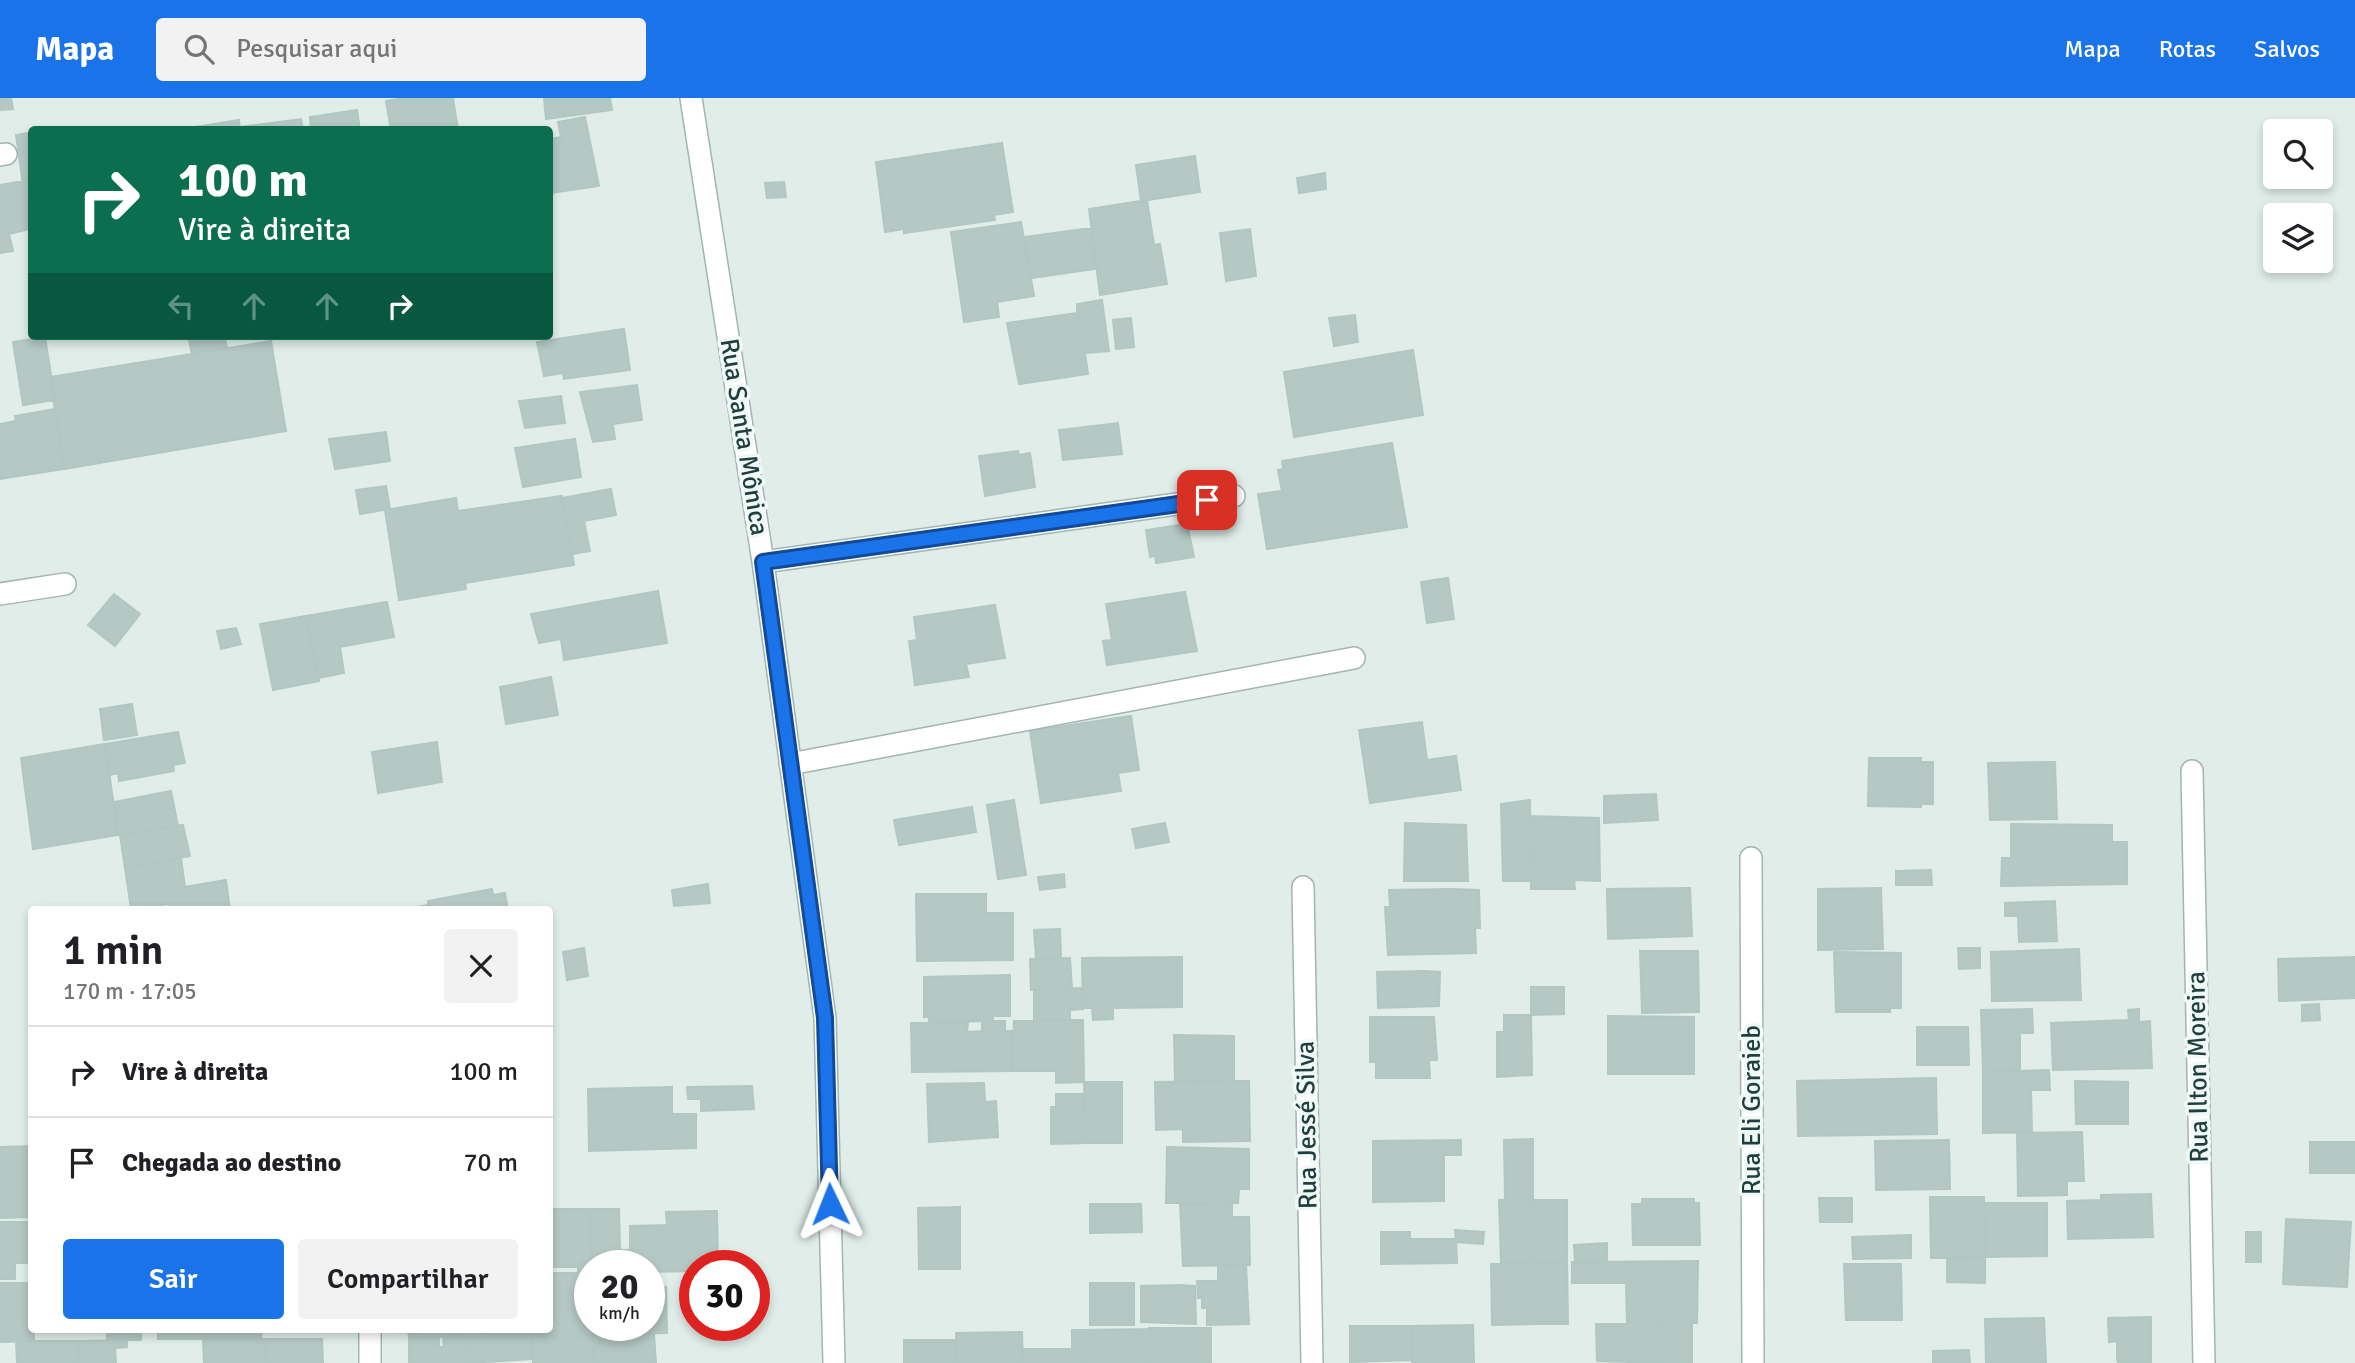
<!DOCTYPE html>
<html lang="pt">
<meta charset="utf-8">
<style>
:root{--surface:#fff;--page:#f2f2f2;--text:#202124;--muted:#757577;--line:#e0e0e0;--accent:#1a73e8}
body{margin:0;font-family:Signika,sans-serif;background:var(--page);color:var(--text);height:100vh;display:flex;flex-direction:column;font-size:26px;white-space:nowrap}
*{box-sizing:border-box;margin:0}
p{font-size:23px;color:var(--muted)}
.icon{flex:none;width:38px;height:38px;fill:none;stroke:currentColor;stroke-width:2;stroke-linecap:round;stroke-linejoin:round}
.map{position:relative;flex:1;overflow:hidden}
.sheet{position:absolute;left:28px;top:808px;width:525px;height:427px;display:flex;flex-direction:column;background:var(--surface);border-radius:7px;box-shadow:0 4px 10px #0003}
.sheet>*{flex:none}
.guide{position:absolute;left:28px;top:28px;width:525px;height:214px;border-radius:7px;box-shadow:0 4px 10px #0003;background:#0b6e4f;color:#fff;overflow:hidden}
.tools{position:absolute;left:2263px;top:21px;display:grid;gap:14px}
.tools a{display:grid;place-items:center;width:70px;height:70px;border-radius:7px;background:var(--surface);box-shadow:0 4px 10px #0003;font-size:35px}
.speed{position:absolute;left:574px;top:1152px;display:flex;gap:14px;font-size:35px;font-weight:700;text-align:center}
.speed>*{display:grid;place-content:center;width:91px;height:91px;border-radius:50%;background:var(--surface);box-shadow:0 4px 10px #0003;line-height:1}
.speed small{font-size:18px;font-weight:400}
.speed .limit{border:10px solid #d22;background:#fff;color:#111}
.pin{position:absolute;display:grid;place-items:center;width:60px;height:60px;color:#fff;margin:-30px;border-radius:14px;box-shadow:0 4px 10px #0006}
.me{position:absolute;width:77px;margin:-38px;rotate:358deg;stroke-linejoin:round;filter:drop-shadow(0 0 5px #0008)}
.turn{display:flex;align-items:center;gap:24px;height:147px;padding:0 35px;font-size:32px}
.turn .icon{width:91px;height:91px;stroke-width:2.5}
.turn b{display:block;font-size:49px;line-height:60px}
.lanes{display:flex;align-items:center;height:66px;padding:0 35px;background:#0003;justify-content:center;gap:35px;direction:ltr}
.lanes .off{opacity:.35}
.round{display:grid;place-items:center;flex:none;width:74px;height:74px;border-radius:7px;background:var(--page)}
.overview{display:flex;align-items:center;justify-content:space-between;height:119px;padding:0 35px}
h1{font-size:42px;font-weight:600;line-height:52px}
.button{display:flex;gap:14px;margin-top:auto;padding:14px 35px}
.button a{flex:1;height:80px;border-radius:7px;background:var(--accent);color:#fff;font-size:28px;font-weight:600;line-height:80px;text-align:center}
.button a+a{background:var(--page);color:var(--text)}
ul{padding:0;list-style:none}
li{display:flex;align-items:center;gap:21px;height:91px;padding:0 35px;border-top:2px solid var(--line)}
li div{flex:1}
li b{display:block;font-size:26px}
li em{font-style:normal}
header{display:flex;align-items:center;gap:42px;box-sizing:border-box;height:98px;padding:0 35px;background:var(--accent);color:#fff}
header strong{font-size:33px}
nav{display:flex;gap:38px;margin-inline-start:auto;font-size:24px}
.search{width:490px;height:63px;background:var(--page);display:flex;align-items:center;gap:18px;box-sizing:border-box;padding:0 24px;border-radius:7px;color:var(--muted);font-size:26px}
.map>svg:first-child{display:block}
</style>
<header>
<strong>Mapa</strong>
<div class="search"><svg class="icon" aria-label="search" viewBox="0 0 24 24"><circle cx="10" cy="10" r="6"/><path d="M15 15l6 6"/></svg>Pesquisar aqui</div>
<nav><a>Mapa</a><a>Rotas</a><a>Salvos</a></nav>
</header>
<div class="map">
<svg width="2355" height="1265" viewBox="0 0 2355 1265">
<rect width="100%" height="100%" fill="#e0ede9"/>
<path fill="#b5c8c3" stroke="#b1c7c2" stroke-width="2" d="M0,0h11l2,11 -13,1z
M404,0h49l5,32h-67l-5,-29z
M544,0h66l2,12 -66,9z
M357,12l3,20h-49l-1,-13z
M585,19l14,69 -49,7v-54l11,-2 -3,-15z
M301,21l2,11h-63v-3z
M239,22l1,10h-63z
M32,34v87l-4,1 -12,-85z
M1002,45l11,69 -19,3 1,5 -91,13v-4l-19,3 -9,-70z
M1195,58l5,36 -59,9 -5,-36z
M1325,75l1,16 -27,4 -2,-15z
M23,83l6,48 -20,5 4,17 -13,2v-68z
M784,84l2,15 -19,1 -2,-15z
M1147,102l7,45 6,-1 7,40 -67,11 -11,-86z
M1021,124l13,74 -37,6 2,15 -35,5 -13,-90z
M1092,130l3,41 -64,9 -7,-41z
M1250,131l6,47 -30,5 -6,-48z
M1102,202l7,51 -24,2 3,21 -69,10 -12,-61 70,-10v-9z
M1355,217l3,27 -24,4 -5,-28z
M1131,220l3,29 -18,2 -3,-29z
M624,231l6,41 -66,9 -1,-6 -19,3 -7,-34z
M188,238h51l-14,2 2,10 -35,6z
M45,239l10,63 -32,5 -10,-63z
M271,243l15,90 -222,38 -14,-92z
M1413,252l10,65 -129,22 -10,-65z
M637,287l5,35 -29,4 2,15 -22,3 -13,-50z
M561,298l4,27 -40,5 -6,-27z
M55,311l9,60 -64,10v-55l16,-3 -1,-5z
M1118,325l4,31 -59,6 -4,-30z
M386,334l4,29 -55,8 -6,-30z
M575,341l6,38 -58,10 -8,-39z
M1392,345l15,84 -140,22 -9,-55 24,-3 -4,-21 5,-1 -1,-8z
M1018,353l1,4 11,-2 5,34 -50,9 -6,-40z
M386,388l4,23 -30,5 -4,-24z
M611,391l5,26 -32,6 6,30 -18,3 -10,-56z
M562,398l12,69 -109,18 1,6 -67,11 -14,-90 71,-12 2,13z
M1187,426l7,33 -38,6 -1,-8 -5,2 -4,-27z
M1448,480l6,41 -27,4 -6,-41z
M658,493l9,52 -103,17 -3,-21 -22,4 -8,-29z
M1185,494l12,59 -90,14 -4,-24 9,-1 -6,-36z
M114,496l26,20 -25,32 -27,-21z
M387,504l7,35 -54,10 4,26 -26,5 -12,-62z
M995,507l10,53 -39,6 3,13 -54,8 -6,-44 8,-1 -3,-23z
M306,518l13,65 -46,9 -13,-66z
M236,530l5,16 -20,5 -4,-18z
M551,579l7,38 -52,9 -6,-37z
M132,606l5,31 -33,5 -4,-31z
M1131,618l8,54 -21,3 3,18 -80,12 -11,-72z
M1422,624l5,38 29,-4 5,34 -91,13 -11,-73z
M178,634l7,31 -12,2 1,6 -55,10 -1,-8 -8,2 -5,-31z
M437,644l5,40 -64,11 -6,-41z
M105,646l13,91 -85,14 -12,-91z
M1869,660h52l-1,4h13v42h-12v3l-53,-1z
M2055,664l2,57 -67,1 -2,-57z
M171,693l7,35 -60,9 -4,-33z
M1656,696l2,26 -54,3v-27z
M1014,702l12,75 -28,4 -11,-74z
M1530,702l1,81h-28l-2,-77z
M972,709l4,25 -77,13 -5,-25z
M1530,718l69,2 1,63 -26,-1 1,9h-44z
M1165,725l4,19 -33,6 -4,-19z
M1405,725l61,2 2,56h-64z
M2011,726l101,1v17h15v42l-126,2 1,-28h9z
M183,727l7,31 -65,12 -5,-33z
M181,760l4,29 41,-7 4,30h-60l-1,-6 -38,5 -6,-41z
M1931,772l1,15h-36v-14z
M1064,776l1,13 -25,3 -2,-13z
M708,786l2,19 -36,3 -2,-16z
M1690,790l2,48 -84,3 -1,-50z
M1881,790l2,61 -65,1v-61z
M492,791l1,6 12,-2 3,17h-90l-1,-3 11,-2v-4z
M1452,791l27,1 1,38h-5l1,25 -88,2 -3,-48h5l-1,-17z
M916,796h70v19h27v47l-96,1z
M2055,803l2,40 -38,1 -1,-26h-13v-13z
M1060,831l1,30h-25l-2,-29z
M584,850l4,28 -21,4 -4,-28z
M1958,850h22v20l-21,1z
M2079,851l2,51 -89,1 -1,-49z
M1640,853h58l1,61 -57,1z
M1834,854l67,1v55h-11v4h-54z
M1182,859v50l-69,1v11l-20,1 -1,-12h-9l-1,-50z
M2355,859v41l-76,3 -1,-42z
M1070,860l2,30 -41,2 -1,-31z
M1425,873l15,1 -1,34 -61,2 -1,-36z
M1010,877v41h-17v5l-64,1v-5h-5v-40z
M1531,889h33v27l-33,1z
M1082,890l1,21 -13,1v10h-36v-30z
M2319,906l1,16 -18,1v-16z
M2032,911l1,24h-13v37l-37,2 -2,-62z
M2139,911v13l11,-1 2,47 -99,2 -2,-47 78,-3 -1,-10z
M1504,917h27l1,60 -35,2v-45h7z
M1608,918l86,1v57h-86z
M1370,919h64l3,43h-8l1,18h-54v-16h-6z
M1070,922h13l1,62 -28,1v-12h-44l2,-50z
M982,923h23v10h8l-1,40 -100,1 -1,-49 57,-1 -1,10 15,-1z
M1917,929h51l1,38h-52z
M1174,937l60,1v45l-59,1z
M2049,972l1,20h-19l1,42 -49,1v-61z
M1936,980l1,56 -139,2 -1,-55z
M1234,983h15l1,60 -67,1v-13l-27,1 -1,-48z
M2075,983l53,1v42h-52z
M1084,984h38v61h-36z
M984,985l1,19 11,-1 2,36 -69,5 -2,-58z
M752,988l2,23 -53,2v-12h-13l-1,-12z
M672,989v27h24v34l-107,3 -1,-62z
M1056,996h29l1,49 -35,1v-37h5z
M2082,1034l2,49h-17v14l-49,1 -1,-63z
M1533,1041v61h-28l-1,-60z
M1461,1042v15h-17v46l-71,1v-61z
M1949,1042l1,49 -74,1 -1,-49z
M2310,1044h45v31h-45z
M32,1048v71l-32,1v-71z
M1167,1049l82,2v40h-10l-1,14h-72z
M2151,1096l2,43 -85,2 -1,-38 34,-1v-5z
M1930,1099h54l1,60 -54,1z
M1819,1100h33v24h-32z
M1642,1101h52v4h5l1,42h-67l-1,-41h10z
M1499,1102h34l1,63h-33z
M1533,1102h34v62l-33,1z
M1232,1105v14h17l1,48 -67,1 -3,-62z
M1984,1105h63v53l-62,1z
M1090,1106h51l1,28 -52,1z
M960,1109v62h-41l-1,-61z
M550,1111h41l1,56h-2v8h-12v-6h-28z
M591,1111h28l1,41h10v10l-10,1v4h-28z
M717,1113l1,54h-23v6l-46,1v-7h-19v-39l37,-1 -1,-13z
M2286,1121l65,3 -4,65 -64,-3z
M0,1124h32v41h-17v16h-15z
M1455,1132l29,2 -1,12 -27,-2z
M1381,1134h29v7h46l1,24 -76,1z
M2246,1134h15v30h-15z
M1911,1137v23l-58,1 -1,-22z
M1607,1145v19l-32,1 -1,-18z
M1985,1159v26l-38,-1v-24z
M1698,1163l-1,62h-70l-1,-40h-54v-21z
M1567,1164l1,62h-34v-61z
M1534,1165v61l-42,1 -1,-61z
M1844,1166h57l1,56h-56z
M1246,1167l3,59 -42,1v-17h-5v-10h-4l-1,-17h21v-15z
M550,1175h40v52h3v10l-106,1v-6h63z
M0,1185h32l2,58 -34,1z
M1090,1185h44v42h-44z
M1179,1187l16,1 1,38 -55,-2v-36z
M649,1189h17l1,46 -58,1v-9h40z
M2151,1219v43h-34v-19l-8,1 -1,-24z
M2044,1220l2,45h-60l-1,-44z
M1658,1225l1,40 -62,-2 -1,-37z
M1658,1225h34v40h-33z
M1473,1227l1,38h-62v-37z
M1350,1228h62v34l-62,2z
M1149,1230h62v35h-62z
M1149,1231v34h-63l-1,-33z
M107,1232h34v10h-34z
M158,1232h104l-1,9h-103z
M408,1232h79v6l-78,1z
M1072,1232h13l1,33h-63l-1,-14h50z
M1022,1234l1,31h-66l-1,-30z
M654,1236l2,29h-62l-1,-28z
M593,1237l1,28h-61l-1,-27z
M532,1238l1,23 -63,4v-26z
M409,1239h30v10h5l-1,-10h27v26h-61z
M203,1241h61l1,24h-61z
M264,1241h58l1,24h-58z
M127,1242v7l-12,1 1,15h-37l-1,-22z
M904,1242h53v23h-53z
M16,1243h62l1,22h-62z
M1969,1252l1,13h-37v-12z
M2118,1262h33v3h-33z"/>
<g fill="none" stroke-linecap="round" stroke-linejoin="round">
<g stroke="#a2b5b2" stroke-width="24">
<path id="minor" d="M691,0l72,464 62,456 9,345
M0,57l6,-1
M763,464l471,-66
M0,496l65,-10
M790,666l564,-106
M2192,673l12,592
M1751,760l2,505
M1303,789l9,476
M370,1265v-33"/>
</g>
<use href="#minor" stroke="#fff" stroke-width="21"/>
</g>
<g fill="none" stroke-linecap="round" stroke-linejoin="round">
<g stroke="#114b97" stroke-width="18">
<path id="route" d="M830,1106l-5,-186 -62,-456 444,-62"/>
</g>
<use href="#route" stroke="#1a73e8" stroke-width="12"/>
</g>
<g text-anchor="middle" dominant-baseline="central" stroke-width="7" stroke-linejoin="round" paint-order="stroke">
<g font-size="26" fill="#1e3f3d" stroke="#f1f9f6">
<text transform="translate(744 339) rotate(81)">Rua Santa Mônica</text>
<text transform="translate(2198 969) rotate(-91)">Rua Ilton Moreira</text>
<text transform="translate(1752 1012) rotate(-90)">Rua Eli Goraieb</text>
<text transform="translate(1307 1027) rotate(-91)">Rua Jessé Silva</text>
</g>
</g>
</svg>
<div class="tools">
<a><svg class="icon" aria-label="search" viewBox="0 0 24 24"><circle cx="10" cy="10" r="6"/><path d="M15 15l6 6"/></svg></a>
<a><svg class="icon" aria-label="layers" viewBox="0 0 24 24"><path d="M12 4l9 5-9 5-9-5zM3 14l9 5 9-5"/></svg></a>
</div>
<div class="speed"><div>20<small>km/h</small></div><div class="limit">30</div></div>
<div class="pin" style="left:1207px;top:402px;background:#d93025"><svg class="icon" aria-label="arrive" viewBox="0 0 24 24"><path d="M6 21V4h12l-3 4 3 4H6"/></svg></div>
<svg class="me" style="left:830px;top:1106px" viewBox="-20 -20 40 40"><path d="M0-17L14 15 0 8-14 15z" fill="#1a73e8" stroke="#fff" stroke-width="4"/></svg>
<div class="guide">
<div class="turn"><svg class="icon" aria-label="right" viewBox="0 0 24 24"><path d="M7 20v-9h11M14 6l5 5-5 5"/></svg><div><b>100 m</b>Vire à direita</div></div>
<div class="lanes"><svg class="icon off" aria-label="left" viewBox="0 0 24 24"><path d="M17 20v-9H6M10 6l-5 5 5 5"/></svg><svg class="icon off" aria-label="ahead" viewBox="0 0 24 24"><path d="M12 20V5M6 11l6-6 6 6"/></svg><svg class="icon off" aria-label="ahead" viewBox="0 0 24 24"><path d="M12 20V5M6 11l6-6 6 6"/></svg><svg class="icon" aria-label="right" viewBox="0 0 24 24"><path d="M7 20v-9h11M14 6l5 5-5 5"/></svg></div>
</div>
<section class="sheet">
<div class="overview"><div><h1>1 min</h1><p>170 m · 17:05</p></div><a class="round"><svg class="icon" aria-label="close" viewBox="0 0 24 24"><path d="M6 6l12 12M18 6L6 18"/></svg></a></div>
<ul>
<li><svg class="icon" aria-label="right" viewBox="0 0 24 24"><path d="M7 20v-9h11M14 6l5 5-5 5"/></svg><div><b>Vire à direita</b></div><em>100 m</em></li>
<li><svg class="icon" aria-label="arrive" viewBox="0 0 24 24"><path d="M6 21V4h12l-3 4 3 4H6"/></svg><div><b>Chegada ao destino</b></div><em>70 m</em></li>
</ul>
<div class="button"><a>Sair</a><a>Compartilhar</a></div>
</section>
</div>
